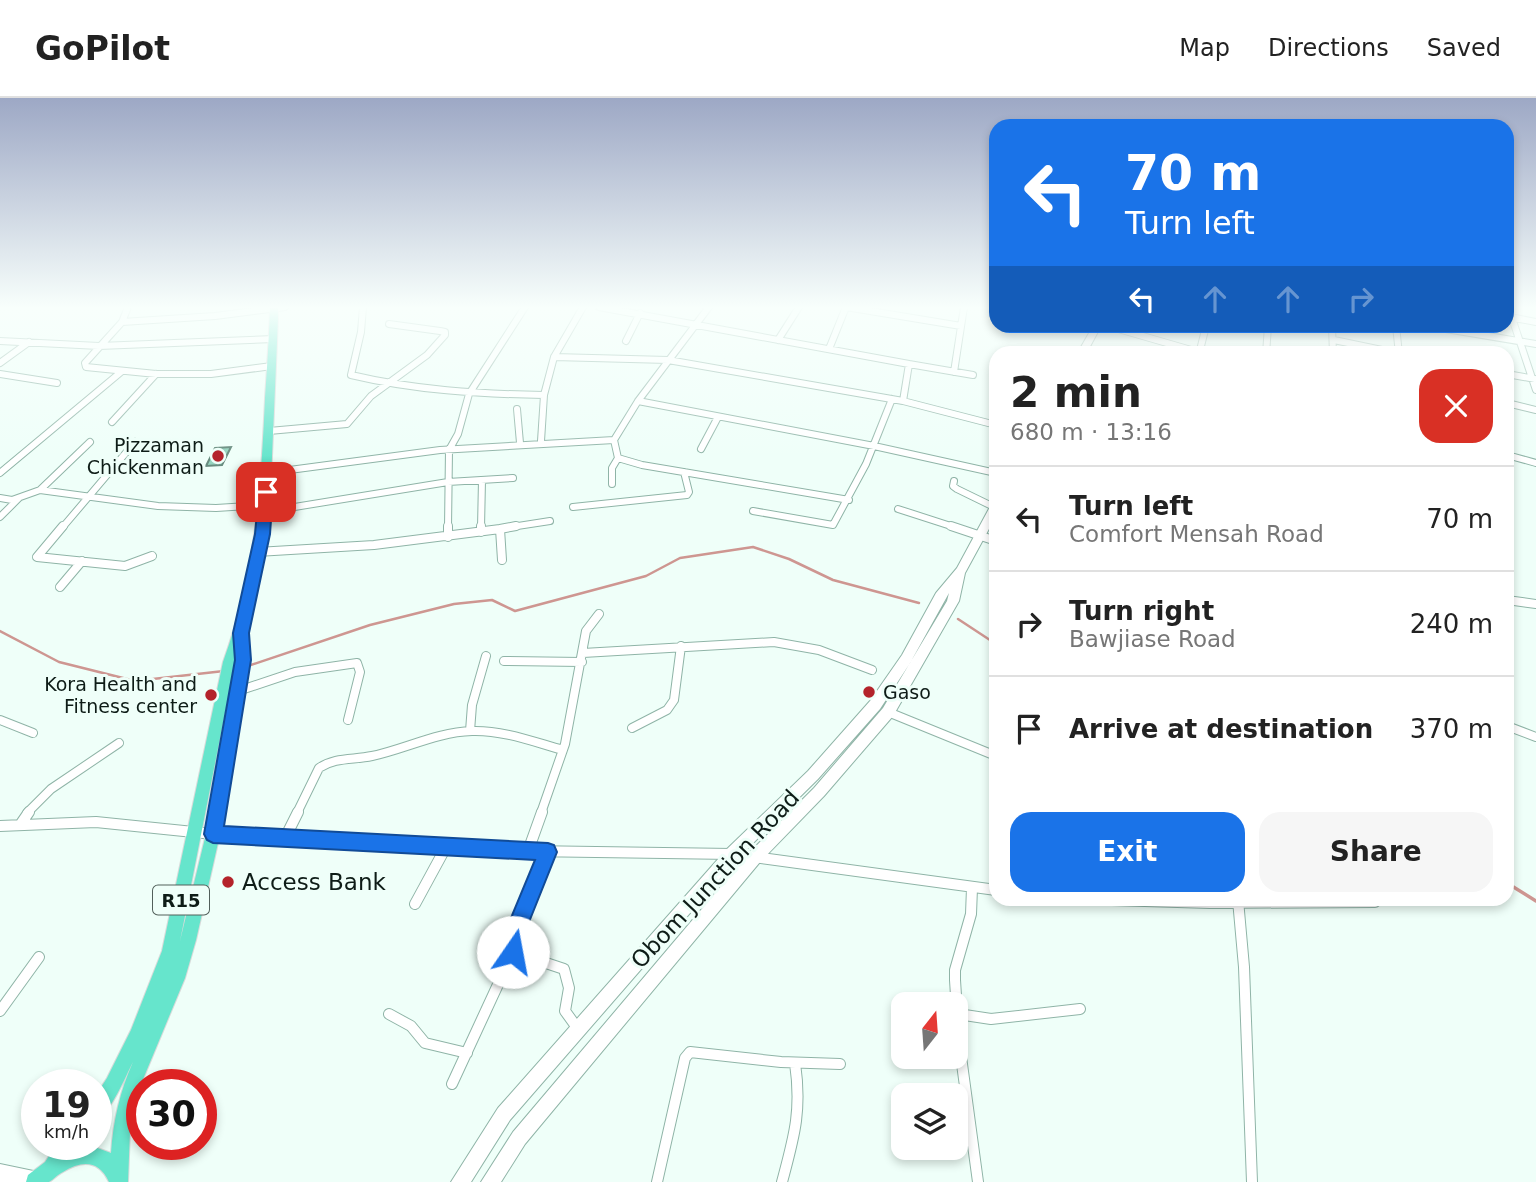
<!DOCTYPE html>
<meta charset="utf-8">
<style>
:root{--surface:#fff;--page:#f6f6f6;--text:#222;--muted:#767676;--line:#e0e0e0;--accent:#1a73e8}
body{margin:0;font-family:"DejaVu Sans",sans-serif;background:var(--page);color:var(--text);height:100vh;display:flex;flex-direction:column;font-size:26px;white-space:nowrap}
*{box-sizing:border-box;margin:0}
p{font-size:23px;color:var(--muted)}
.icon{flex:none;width:38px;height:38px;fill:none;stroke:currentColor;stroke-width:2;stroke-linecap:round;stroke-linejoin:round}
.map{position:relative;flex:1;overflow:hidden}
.sheet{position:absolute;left:989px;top:248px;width:525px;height:560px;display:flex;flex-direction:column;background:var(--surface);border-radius:21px;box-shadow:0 4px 10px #0003}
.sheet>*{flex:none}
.guide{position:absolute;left:989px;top:21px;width:525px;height:214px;border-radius:21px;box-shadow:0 4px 10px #0003;background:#1a73e8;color:#fff;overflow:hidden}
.needle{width:46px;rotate:17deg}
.buttons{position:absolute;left:891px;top:894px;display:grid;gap:14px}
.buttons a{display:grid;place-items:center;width:77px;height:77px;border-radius:14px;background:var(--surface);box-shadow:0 4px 10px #0003;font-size:35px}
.speed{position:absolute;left:21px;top:971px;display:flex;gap:14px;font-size:35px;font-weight:700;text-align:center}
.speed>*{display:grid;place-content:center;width:91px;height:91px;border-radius:50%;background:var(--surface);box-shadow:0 4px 10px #0003;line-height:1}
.speed small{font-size:18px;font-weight:400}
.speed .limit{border:10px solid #d22;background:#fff;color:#111}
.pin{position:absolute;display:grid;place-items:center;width:60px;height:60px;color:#fff;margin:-30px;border-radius:14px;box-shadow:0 4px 10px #0006}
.me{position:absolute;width:77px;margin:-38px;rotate:12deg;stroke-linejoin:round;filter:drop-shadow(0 0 5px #0008)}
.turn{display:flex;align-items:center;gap:24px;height:147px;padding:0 21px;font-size:32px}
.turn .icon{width:91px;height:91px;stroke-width:2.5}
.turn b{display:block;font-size:49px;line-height:60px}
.lanes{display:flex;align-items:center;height:66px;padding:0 21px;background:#0003;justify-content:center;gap:35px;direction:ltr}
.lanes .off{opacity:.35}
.round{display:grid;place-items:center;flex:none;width:74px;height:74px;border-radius:21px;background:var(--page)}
.overview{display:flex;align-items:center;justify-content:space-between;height:119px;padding:0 21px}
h1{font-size:42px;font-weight:700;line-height:52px}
.cta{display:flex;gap:14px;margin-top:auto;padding:14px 21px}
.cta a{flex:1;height:80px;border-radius:21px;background:var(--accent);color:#fff;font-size:28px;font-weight:700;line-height:80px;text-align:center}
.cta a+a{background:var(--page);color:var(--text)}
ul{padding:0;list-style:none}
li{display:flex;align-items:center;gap:21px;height:105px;padding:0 21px;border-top:2px solid var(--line)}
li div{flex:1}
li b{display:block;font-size:26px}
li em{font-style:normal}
header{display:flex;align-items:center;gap:42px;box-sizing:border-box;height:98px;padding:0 35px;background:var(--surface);border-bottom:2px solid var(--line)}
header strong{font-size:33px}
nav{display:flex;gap:38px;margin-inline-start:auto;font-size:24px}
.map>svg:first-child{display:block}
</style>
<header>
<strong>GoPilot</strong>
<nav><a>Map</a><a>Directions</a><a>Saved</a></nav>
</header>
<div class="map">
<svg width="1536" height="1084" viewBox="0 0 1536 1084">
<rect width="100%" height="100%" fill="#effff9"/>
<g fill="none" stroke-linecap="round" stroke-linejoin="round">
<path stroke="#ce9691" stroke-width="2.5" d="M958,521l38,25
M0,533l59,31 76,19 89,-10
M245,569l125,-42 84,-21 38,-4 23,11 131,-35 34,-18 73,-11 36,12 44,21 86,23"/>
<path stroke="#ce9691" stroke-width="3.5" d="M1507,785l29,18"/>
</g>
<path fill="#96d3be" stroke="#688c7f" stroke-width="2" d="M231,349l-9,18 -16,1 9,-18z"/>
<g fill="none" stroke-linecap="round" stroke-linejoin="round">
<g stroke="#8fb4a7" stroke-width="8">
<path id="minor-far2" d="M128,209l-6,15 -37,41 1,4 70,7h55l61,-8
M363,209l-2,25 -10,43c63,15 128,19 193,20
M599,209l310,57 -6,37
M709,209l-71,94 -24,39 4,18 24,7 207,35
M846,209l115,19
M1510,219l26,5
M1512,220l24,72
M122,224l93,-6 70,-9
M1108,228l97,28
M1332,228l1,28
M1396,228l3,28
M1428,228l108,18
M778,242l21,-33
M1334,242l67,14
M0,243l99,5 175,-7
M626,243l14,-28
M829,251l17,-42
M1199,256l7,-28
M1266,256l2,-28
M554,259l114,3 235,41 93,24
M0,265l29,-21
M909,266l64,11
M954,274l10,-65
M0,276l57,9
M1507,276l28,5
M638,303l236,45 122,27
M1507,305l29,7
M517,311l3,34
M112,324l44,-48
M269,333l78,-7 24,-28 56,-41 18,-20v-3l-5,-1 -51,-7
M541,343l3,-46 10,-38 29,-50
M701,351l17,-32
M1507,357l29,8
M0,375l121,-101
M267,375l173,-23 174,-10
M954,383l-1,5 4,3 37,18
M612,386v-16l6,-10
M40,392l50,-48
M0,400l12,2 28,-10 118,16 58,2 49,-3
M573,409l114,-12 2,-3 -5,-20
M898,411l59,19
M753,413l80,14 33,-61 26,-65
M264,414l184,-30 65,-4
M0,419l19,-19
M62,430l73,-86
M448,430l1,-78 9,-16 11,-40 56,-87
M481,430l1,-48
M505,430l45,-7"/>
</g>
<g stroke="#8fb4a7" stroke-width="10">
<path id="minor-far1" d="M63,428l-26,31 88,9 27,-10
M951,428l45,15
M500,431l16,-3
M481,434v-6
M448,439v-11
M257,454l117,-7 126,-16 2,31
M60,489l22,-26
M1507,502l29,4
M583,555l191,-11 45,8 53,20
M504,563l78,1
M238,593l57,-19 62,-9 3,9 -12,48
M888,614l108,44
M0,622l33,13
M1507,628l29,11
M632,630l35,-18 7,-10 7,-54
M470,633l2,-26 14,-49
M27,715l24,-24 68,-46
M297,715l22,-45c16,-11 34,-8 53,-12 33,-7 65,-24 100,-25 31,-1 62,11 91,19
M541,715l24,-69 21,-113 13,-17"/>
</g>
<g stroke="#8fb4a7" stroke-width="12">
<path id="minor" d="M20,727l9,-13
M0,728l96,-4 117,12 315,17 204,3 264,36
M285,740l13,-26
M528,753l14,-39
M548,754l-37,90 2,10 51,17 5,19 -4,23 13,18
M972,790l-1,26 -16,56v10l4,62 19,140
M1112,802l98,3 165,-1
M1238,802l6,67 8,215
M415,806l31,-57
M0,913l39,-54
M389,916l22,12 14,17 42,10
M958,916l33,5 89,-10
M452,986l61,-132
M657,1084l28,-124 5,-6 91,10 59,2
M782,1084c12,-45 20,-71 13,-119"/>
</g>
<g stroke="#8fb4a7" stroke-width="2">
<path id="secondary" d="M1093,228h8l-15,28h-9z
M996,403v15l-31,57 -6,28 -66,115 -69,80 -64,66 -235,282 -24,38h-20l32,-50 237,-280 64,-64 69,-80 64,-107 2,-8 -39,70 -30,46 -62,70 -81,80 -227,261 -39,62h-20l47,-74 229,-259 81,-78 62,-70 32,-46 34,-62 21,-25 34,-63z
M0,1066l43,9 2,7 -1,2h-44z"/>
</g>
<g stroke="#d8dbda" stroke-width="2">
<path id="primary" d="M270,209h8v12l-8,183 -8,65 -17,67 4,26 -29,174 -24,106 -11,38 -44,106 -11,47 -2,51h-19c-10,-22 -27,-22 -46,-10 -5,2 -10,8 -14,10 -6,0 -17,0 -23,0l2,-7 17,-13 12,-18h21l-1,3 15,-1 19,7c2,-31 9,-62 22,-91 -8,15 -22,51 -37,58v-25l11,-17 24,-48 31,-79 61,-289c32,-88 38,-171 42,-264 2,-30 4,-60 5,-91zM237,560l-31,176 -26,107 55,-279z"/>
</g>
<use href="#minor-far2" stroke="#fff" stroke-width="6"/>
<use href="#minor-far1" stroke="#fff" stroke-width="8"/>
<use href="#minor" stroke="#fff" stroke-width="10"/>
<use href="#secondary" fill="#fff" fill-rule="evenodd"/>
<use href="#primary" fill="#66e5cc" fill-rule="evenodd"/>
</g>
<linearGradient id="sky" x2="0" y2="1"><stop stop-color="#9da8c5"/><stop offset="0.58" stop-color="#f8fffc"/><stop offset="1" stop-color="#f8fffc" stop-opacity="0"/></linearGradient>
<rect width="1536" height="361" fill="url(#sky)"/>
<path fill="#1a73e8" stroke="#114b97" stroke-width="2" d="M266,389l7,5 -3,42 -21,99 2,27 -27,166 324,17 6,2 3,7 -36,90 2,10 -3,8 -7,3 -7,-3 -5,-18 34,-82 -322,-17 -6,-3 -3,-6 31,-174 -2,-27 22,-99 4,-42z"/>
<g fill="#b4232b" stroke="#effff9" stroke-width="2.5">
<circle cx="218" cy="358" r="7"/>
<circle cx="869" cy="594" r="7"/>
<circle cx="211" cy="597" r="7"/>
<circle cx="228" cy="784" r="7"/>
</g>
<g text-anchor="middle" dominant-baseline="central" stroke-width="6" stroke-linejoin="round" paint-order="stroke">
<rect fill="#effff9" stroke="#52605b" stroke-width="2" x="153" y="787.5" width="56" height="29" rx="5"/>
<g font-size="18" font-weight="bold" fill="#0e1c17">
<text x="181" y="802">R15</text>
</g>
<g font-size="19" fill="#0e1c17" stroke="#effff9" text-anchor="end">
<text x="204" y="347">Pizzaman<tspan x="204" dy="22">Chickenman</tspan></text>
<text x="197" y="586">Kora Health and<tspan x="197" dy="22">Fitness center</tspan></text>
<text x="883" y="594" text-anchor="start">Gaso</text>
</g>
<g font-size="23" fill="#0e1c17" stroke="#effff9">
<text transform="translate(715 781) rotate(-47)">Obom Junction Road</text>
</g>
<g font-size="23" fill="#0e1c17" stroke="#effff9" text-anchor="start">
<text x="242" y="784">Access Bank</text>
</g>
</g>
</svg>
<div class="buttons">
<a><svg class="needle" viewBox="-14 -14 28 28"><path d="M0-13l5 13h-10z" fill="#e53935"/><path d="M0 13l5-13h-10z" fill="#767676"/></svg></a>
<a><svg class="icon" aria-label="layers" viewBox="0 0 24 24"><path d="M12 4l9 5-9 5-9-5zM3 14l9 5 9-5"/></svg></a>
</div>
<div class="speed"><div>19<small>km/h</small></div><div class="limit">30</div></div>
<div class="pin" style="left:266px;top:394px;background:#d93025"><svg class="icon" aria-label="arrive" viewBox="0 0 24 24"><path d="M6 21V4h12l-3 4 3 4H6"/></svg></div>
<svg class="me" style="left:513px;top:854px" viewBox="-20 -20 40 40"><circle r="19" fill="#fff"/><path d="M0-13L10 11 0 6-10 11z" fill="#1a73e8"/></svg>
<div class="guide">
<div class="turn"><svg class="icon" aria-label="left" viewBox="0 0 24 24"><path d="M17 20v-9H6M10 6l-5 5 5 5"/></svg><div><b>70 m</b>Turn left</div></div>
<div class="lanes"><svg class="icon" aria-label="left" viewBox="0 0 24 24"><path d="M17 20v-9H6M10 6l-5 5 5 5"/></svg><svg class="icon off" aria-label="ahead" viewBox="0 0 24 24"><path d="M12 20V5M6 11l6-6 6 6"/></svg><svg class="icon off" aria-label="ahead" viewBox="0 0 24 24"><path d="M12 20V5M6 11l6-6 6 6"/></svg><svg class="icon off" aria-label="right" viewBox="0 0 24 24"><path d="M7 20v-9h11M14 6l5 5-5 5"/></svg></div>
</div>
<section class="sheet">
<div class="overview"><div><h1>2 min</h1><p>680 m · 13:16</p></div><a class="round" style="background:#d93025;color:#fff"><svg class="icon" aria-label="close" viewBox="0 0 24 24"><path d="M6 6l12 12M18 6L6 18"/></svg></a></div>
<ul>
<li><svg class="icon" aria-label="left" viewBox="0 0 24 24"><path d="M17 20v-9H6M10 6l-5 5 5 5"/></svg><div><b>Turn left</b><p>Comfort Mensah Road</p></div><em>70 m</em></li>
<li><svg class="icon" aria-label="right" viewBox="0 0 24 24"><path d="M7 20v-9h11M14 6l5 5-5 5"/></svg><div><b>Turn right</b><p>Bawjiase Road</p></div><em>240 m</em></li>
<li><svg class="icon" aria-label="arrive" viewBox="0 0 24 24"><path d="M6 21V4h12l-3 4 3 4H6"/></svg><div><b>Arrive at destination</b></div><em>370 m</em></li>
</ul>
<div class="cta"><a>Exit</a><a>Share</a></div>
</section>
</div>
